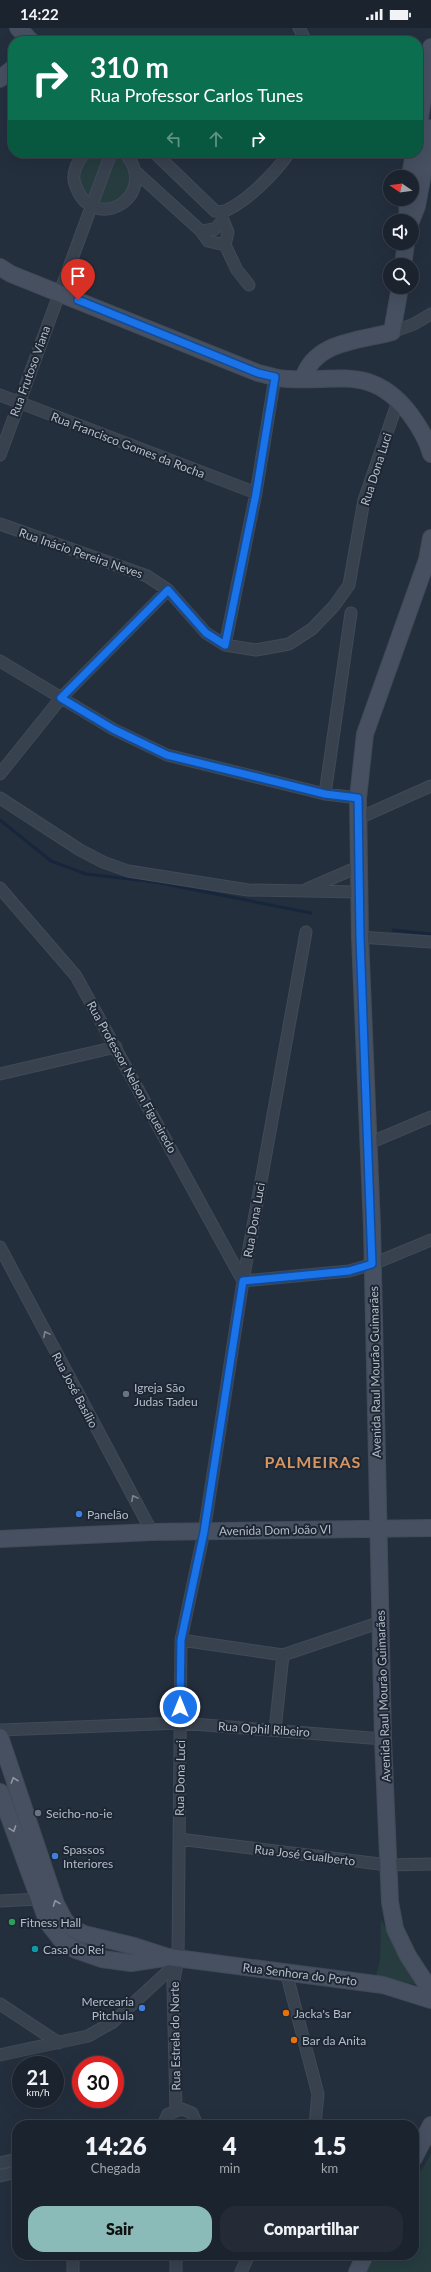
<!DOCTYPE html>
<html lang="pt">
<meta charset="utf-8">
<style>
:root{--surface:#1b232e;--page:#242b36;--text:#f1f3f6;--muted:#a0a4aa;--line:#39404a;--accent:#8bbbb9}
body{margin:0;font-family:Lato,sans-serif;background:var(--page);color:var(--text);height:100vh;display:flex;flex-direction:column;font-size:15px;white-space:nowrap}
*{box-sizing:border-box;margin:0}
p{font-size:13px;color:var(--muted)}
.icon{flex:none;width:22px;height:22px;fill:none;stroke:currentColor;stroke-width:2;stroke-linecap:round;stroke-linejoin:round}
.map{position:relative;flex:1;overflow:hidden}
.side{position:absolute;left:12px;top:2092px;width:407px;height:140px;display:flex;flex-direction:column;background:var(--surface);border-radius:16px;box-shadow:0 4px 16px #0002,0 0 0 1px var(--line)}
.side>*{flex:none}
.guide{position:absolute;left:8px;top:8px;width:415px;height:122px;border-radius:16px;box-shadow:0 4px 16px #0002,0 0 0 1px var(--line);background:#0b6e4f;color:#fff;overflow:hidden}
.needle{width:26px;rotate:283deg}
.controls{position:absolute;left:383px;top:142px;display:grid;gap:8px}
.controls a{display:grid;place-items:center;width:36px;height:36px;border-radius:50%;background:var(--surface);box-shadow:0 4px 16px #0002,0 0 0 1px var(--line);font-size:20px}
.speed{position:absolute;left:12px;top:2028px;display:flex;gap:8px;font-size:20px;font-weight:700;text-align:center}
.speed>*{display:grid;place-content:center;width:52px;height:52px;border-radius:50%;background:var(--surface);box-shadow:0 4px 16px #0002,0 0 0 1px var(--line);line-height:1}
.speed small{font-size:10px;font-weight:400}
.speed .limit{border:6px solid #d22;background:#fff;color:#111}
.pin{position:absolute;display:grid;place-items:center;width:34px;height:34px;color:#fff;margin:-41px -17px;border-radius:50% 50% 50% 0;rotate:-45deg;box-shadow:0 0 4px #0007}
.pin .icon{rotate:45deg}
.me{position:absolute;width:44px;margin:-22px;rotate:0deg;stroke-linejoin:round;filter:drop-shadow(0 0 3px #0008)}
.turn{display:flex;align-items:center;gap:14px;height:84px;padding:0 16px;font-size:18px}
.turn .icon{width:52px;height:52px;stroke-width:2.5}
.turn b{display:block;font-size:28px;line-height:34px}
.lanes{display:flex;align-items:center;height:38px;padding:0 16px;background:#0003;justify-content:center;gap:20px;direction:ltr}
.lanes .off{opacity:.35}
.eta{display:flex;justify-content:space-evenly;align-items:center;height:68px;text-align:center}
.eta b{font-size:24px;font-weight:800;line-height:28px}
.action{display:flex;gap:8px;margin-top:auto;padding:8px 16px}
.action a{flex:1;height:46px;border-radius:16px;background:var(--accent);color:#111;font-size:16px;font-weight:800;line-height:46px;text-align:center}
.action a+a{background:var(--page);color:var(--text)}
.status{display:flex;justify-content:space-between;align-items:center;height:28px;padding:0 20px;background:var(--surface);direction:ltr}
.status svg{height:11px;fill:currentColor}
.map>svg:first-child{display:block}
</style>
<div class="status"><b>14:22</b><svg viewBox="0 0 49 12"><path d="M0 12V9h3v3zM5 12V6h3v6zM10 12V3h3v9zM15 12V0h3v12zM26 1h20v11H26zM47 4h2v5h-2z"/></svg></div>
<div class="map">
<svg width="431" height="2244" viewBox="0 0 431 2244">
<rect width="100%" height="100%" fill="#242f3e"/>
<path fill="#263c3f" d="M85,125h40l7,7 -4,39 -26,10 -24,-15 -2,-27z
M381,1892l37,65 -42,-9 4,-16z
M431,2126v118h-69l10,-17h42v-72z"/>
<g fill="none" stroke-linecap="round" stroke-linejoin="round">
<path stroke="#17263c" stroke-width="3" d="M0,792l51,41 35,13 69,8 156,31
M393,902l38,4"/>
<g stroke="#414a57" stroke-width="13">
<path id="street" d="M299,0l7,13
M85,125c-7,7 -14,20 -10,31 17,53 87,12 50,-31
M155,125l60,58 7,1c23,-8 53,-39 67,-59
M136,144l65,59 7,10 17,4 12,25 12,15
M223,192l5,12 -3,13
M201,203l14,-2 8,-9 -1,-8
M392,304l22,-8 17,-10
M0,367l256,98
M0,427l111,-302
M0,496l147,52 21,14 38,43 19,12 31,5 33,-6 23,-15 22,-23 15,-21 15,-85 34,-99
M225,617l31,-152 19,-116
M0,633l113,68 54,26 158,39 33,4
M0,746l61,-76 107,-108
M325,766l26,-181
M0,770l80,52 23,12 25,9 120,19 111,2
M357,791l74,-33
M0,860l76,88 167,305 106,-10 24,-7 58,-24
M307,861l51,-22
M360,909l71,5
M0,1046l116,-27
M367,1116l64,-27
M0,1219l152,285
M181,1612l102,15 98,-33
M0,1702l180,-7 203,16
M275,1702l8,-75
M179,1811l209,26 43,-1
M0,1873l39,-2
M286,1944l32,122 -3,31
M0,1976l59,39
M0,2027l88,-19 25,-14 64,-59
M176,2081l-3,-124 5,-26 3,-319 23,-108 39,-251 63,-349
M163,2097l5,-11 14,-5 10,4 5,12
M0,2135l17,-4
M0,2148l17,-4
M73,2227v17
M176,2227v17
M241,2244l8,-17"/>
</g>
<g stroke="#414a57" stroke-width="18">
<path id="secondary" d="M18,0l13,13
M0,51l13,-11
M418,102l13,-83
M410,149l4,-24
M407,171l1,22
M411,193l6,-15 14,-78
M403,237l3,-22
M0,239l11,7 247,99c10,2 19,6 30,6 51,3 84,-14 122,35 9,12 17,25 21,40
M303,351c11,-38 56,-38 89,-47l8,-45
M431,510l-4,22 -62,174 -7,64 2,139 12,290 11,512 7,163 5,27 13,27 23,35
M0,1511l152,-7 279,-4
M0,1709l56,167 9,17 9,8 10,5 50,12 34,11 215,28 48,15
M0,1764l48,131 15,19 13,8 26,9 29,4 33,-5
M414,2130l17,-33
M357,2244l8,-17"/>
</g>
<use href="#street" stroke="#38414e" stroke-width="11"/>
<use href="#secondary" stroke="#465061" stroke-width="16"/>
</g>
<defs><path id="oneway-chevron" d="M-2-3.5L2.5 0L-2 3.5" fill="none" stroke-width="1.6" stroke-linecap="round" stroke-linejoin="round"/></defs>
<g stroke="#7c8592">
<use href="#oneway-chevron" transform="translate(46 1306) rotate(-118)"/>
<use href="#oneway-chevron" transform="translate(134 1470) rotate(-118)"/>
</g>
<g stroke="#8e96a5">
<use href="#oneway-chevron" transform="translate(14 1752) rotate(-109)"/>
<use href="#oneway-chevron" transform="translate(13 1801) rotate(70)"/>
<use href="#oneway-chevron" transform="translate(56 1875) rotate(-110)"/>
</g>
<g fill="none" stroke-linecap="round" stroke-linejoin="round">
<g stroke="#114b97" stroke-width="10">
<path id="route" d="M78,272l180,73 17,4 -19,117 -31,151 -19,-12 -38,-43 -107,108 52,31 54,26 158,39 33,4 2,139 12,327 -23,7 -106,10 -39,251 -23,108 -1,67"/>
</g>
<use href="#route" stroke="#1a73e8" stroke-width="7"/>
</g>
<g fill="#6b7280" stroke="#1d2633" stroke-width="1.5">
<circle cx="126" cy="1366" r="4"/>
<circle cx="38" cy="1785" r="4"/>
</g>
<g fill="#3f7fe0" stroke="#1d2633" stroke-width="1.5">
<circle cx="79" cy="1486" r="4"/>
<circle cx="55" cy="1828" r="4"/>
<circle cx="142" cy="1980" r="4"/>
</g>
<circle fill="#2e9e5b" stroke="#1d2633" stroke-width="1.5" cx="12" cy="1894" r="4"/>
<circle fill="#0f9aa8" stroke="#1d2633" stroke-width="1.5" cx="35" cy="1921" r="4"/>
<g fill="#e8710a" stroke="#1d2633" stroke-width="1.5">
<circle cx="286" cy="1985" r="4"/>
<circle cx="294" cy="2012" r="4"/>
</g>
<g text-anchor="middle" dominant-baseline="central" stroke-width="4" stroke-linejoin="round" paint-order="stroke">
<g font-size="12" fill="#b4bcc9" stroke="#1d2633">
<text transform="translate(30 343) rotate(-70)">Rua Frutoso Viana</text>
<text transform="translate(128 417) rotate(21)">Rua Francisco Gomes da Rocha</text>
<text transform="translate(376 441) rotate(-72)">Rua Dona Luci</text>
<text transform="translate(81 525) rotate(19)">Rua Inácio Pereira Neves</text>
<text transform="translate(132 1049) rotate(61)">Rua Professor Nelson Figueiredo</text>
<text transform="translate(254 1192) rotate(-80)">Rua Dona Luci</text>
<text transform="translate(375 1344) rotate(-91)">Avenida Raul Mourão Guimarães</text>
<text transform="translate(75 1362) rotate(62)">Rua José Basílio</text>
<text transform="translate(275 1502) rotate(-1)">Avenida Dom João VI</text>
<text transform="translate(383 1668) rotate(-92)">Avenida Raul Mourão Guimarães</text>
<text transform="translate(264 1701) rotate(4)">Rua Ophil Ribeiro</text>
<text transform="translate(180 1750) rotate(-89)">Rua Dona Luci</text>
<text transform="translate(305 1827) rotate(7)">Rua José Gualberto</text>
<text transform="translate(300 1946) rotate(7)">Rua Senhora do Porto</text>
<text transform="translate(175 2008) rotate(-91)">Rua Estrela do Norte</text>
</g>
<g font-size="12" fill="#b4bcc9" stroke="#1d2633" text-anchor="start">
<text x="134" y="1359">Igreja São<tspan x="134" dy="14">Judas Tadeu</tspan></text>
<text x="87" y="1486">Panelão</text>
<text x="46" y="1785">Seicho-no-ie</text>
<text x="63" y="1821">Spassos<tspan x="63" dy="14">Interiores</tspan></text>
<text x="20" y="1894">Fitness Hall</text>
<text x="43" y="1921">Casa do Rei</text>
<text x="134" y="1973" text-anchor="end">Mercearia<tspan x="134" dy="14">Pitchula</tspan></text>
<text x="294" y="1985">Jacka's Bar</text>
<text x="302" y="2012">Bar da Anita</text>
</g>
<g font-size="16" font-weight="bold" letter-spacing="1" fill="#d59563" stroke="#1d2633">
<text x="313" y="1433">PALMEIRAS</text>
</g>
</g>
</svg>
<div class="controls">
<a><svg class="needle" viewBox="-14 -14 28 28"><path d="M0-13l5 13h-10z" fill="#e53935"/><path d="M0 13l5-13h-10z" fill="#a0a4aa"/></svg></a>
<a><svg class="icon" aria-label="sound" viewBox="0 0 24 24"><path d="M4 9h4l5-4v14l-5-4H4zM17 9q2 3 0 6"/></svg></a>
<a><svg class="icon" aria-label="search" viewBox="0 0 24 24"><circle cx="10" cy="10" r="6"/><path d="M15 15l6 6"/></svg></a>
</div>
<div class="speed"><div>21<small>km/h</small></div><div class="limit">30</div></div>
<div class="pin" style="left:78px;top:272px;background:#d93025"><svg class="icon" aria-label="arrive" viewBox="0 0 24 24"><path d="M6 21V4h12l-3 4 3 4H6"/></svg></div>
<svg class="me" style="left:180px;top:1679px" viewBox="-20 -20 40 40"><circle r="17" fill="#1a73e8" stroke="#fff" stroke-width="3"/><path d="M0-11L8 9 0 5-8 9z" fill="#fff"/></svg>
<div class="guide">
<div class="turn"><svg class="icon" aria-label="right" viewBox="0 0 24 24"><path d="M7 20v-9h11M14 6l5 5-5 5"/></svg><div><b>310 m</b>Rua Professor Carlos Tunes</div></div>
<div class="lanes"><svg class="icon off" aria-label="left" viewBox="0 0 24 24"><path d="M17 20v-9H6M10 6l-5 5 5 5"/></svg><svg class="icon off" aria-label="ahead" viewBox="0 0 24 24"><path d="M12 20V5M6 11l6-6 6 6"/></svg><svg class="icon" aria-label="right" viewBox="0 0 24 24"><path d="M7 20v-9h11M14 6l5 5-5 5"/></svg></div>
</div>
<section class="side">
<div class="eta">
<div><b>14:26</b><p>Chegada</p></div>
<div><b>4</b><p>min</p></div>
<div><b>1.5</b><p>km</p></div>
</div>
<div class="action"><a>Sair</a><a>Compartilhar</a></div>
</section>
</div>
